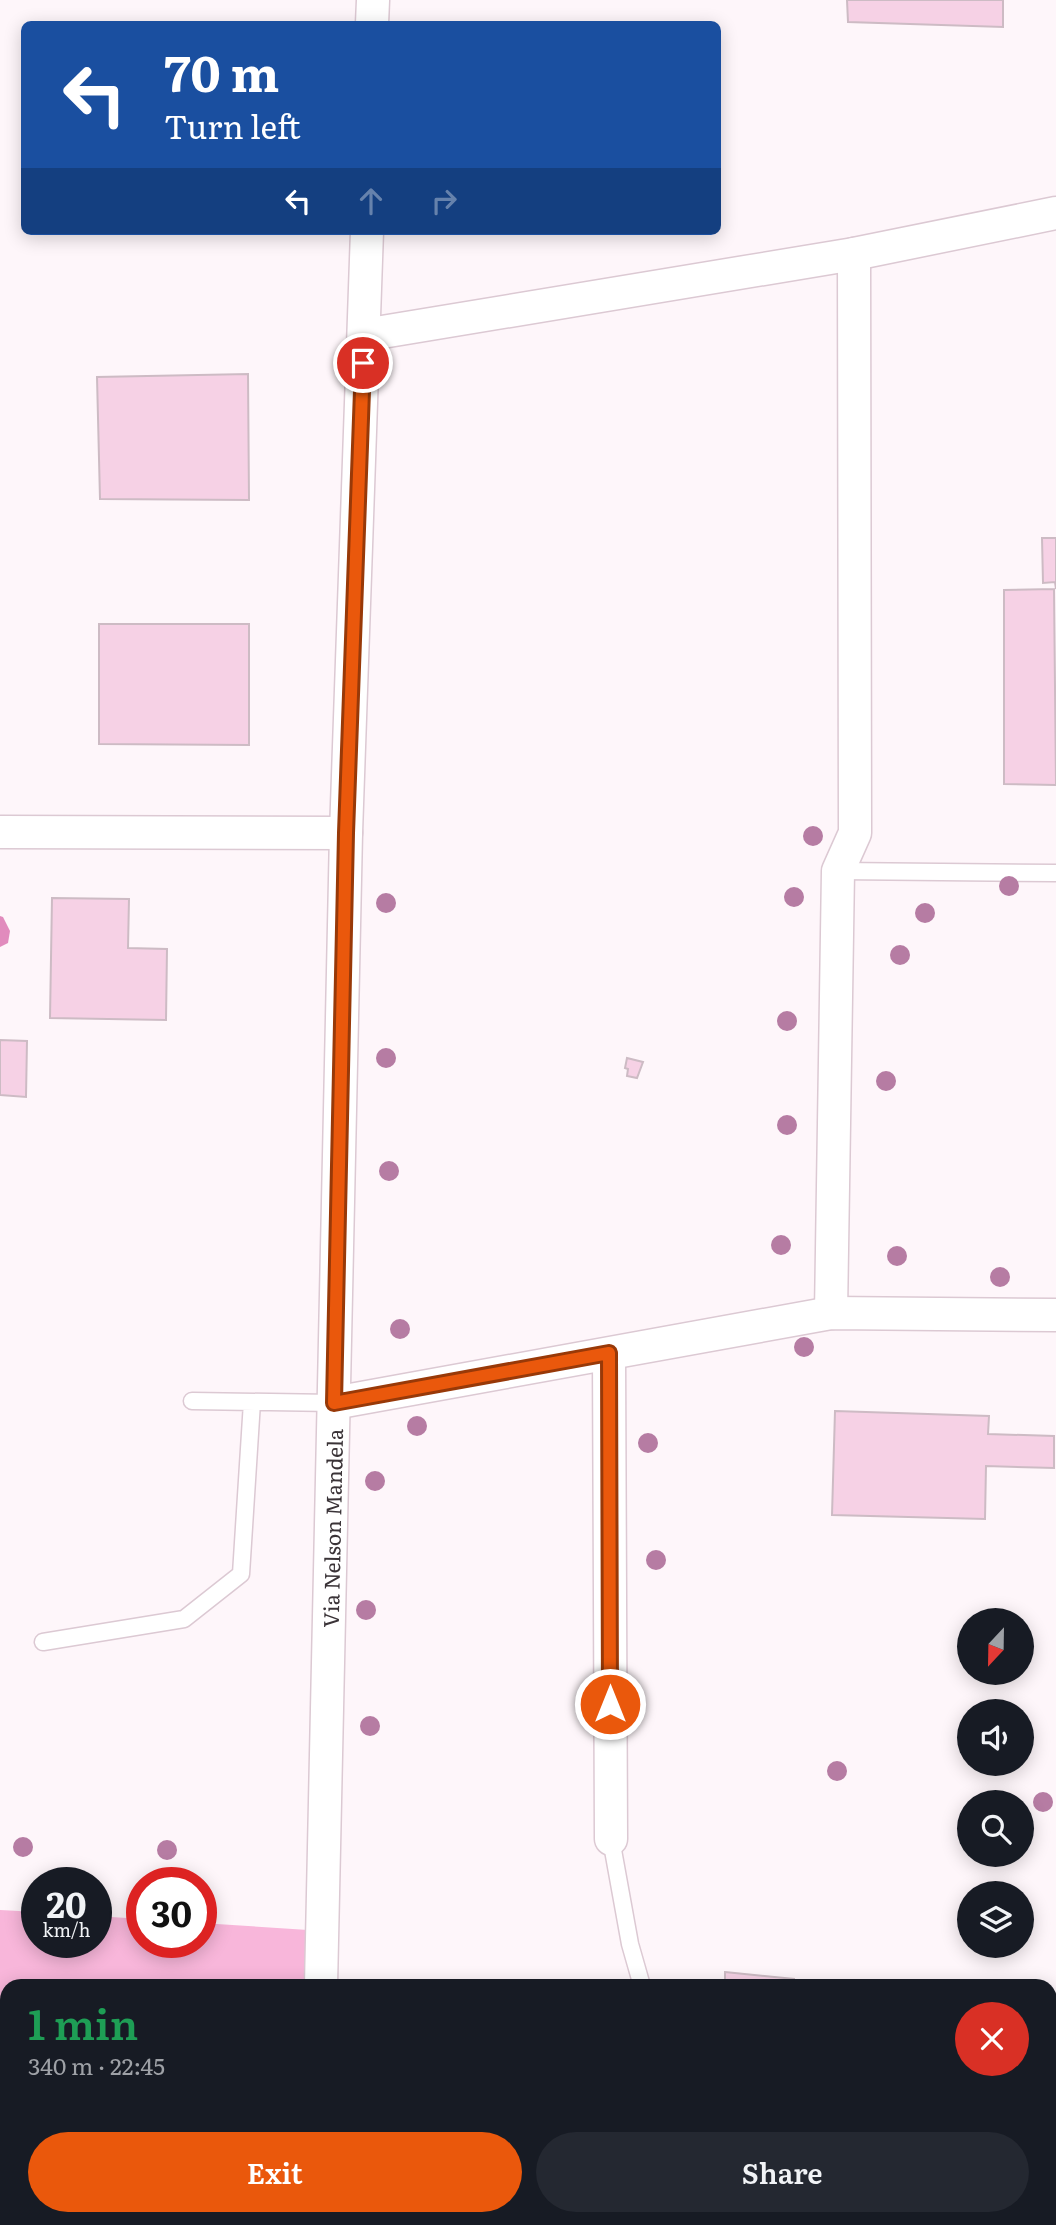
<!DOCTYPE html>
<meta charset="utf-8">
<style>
:root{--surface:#171b24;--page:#242831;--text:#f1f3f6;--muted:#9ea1a6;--accent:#ea580c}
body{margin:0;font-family:Literata,serif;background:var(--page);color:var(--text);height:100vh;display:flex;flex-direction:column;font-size:26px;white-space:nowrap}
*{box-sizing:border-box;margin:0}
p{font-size:23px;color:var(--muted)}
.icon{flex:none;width:38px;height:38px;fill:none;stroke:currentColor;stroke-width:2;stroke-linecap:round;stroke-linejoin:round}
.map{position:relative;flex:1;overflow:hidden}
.details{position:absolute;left:0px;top:1979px;width:1057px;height:247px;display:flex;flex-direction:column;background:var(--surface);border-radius:21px 21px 0 0;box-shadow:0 4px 18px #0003}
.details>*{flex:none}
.banner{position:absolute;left:21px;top:21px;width:700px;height:214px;border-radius:10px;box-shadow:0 4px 18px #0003;background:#1a4fa0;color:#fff;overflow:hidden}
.needle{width:46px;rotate:202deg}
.fabs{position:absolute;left:957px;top:1608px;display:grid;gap:14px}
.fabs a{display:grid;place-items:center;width:77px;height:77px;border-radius:50%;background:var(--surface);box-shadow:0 4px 18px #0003;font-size:35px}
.speed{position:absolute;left:21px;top:1867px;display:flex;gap:14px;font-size:35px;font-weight:700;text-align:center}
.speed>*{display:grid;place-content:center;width:91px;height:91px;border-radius:50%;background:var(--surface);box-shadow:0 4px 18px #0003;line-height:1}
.speed small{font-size:18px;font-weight:400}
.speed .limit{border:10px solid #d22;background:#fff;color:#111}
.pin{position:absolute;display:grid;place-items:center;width:60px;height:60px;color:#fff;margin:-30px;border:4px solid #fff;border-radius:50%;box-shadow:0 2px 7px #0007}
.me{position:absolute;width:77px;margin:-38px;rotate:0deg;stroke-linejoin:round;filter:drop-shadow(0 0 5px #0008)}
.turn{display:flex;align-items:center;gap:24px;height:147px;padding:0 28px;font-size:32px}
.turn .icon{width:91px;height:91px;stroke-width:2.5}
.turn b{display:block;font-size:49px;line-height:60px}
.lanes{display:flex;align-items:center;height:66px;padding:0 28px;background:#0003;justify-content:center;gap:35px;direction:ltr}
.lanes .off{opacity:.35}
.round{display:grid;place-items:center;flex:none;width:74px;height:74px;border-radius:37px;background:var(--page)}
.headline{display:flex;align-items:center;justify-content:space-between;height:119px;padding:0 28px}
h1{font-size:42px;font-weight:600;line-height:52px;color:#1e9e55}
.action{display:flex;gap:14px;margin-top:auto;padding:14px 28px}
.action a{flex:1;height:80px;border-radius:42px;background:var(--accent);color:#fff;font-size:28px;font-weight:600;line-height:80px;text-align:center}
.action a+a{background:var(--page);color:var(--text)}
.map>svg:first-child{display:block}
</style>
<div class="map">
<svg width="1056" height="2225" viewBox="0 0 1056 2225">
<rect width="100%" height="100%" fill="#fef6fa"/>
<path fill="#f8b6da" d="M0,1910l37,2v30h59v-26l46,3v23h59v-19l107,7 -2,56h-299v233h292l-1,6h-298z"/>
<path fill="#e18bbd" d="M0,916l3,1 7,14 -2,12 -8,4z"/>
<path fill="#f6d1e5" stroke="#cdbbc4" stroke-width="2" d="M847,0h156v27l-155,-5z
M248,374l1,126 -149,-1 -3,-122z
M1042,538h14v51l-1,-7 -12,1z
M1054,589l2,196 -52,-1v-194z
M99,624h150v121l-150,-1z
M52,898l77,1 -1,49 39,1 -1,71 -116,-2z
M0,1040l27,1 -1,56 -26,-2z
M627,1058l16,4 -6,16 -10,-2 1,-7 -3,-1z
M835,1411l154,5 -1,18 66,2v32l-68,-2 -1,53 -153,-4z
M725,1972l69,7 1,7h-70z
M595,2219h62v6h-62z"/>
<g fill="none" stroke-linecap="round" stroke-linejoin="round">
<g stroke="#dcc9d3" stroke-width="19">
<path id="lane" d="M838,871l218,2
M192,1401l142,2
M43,1642l141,-23 57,-45 11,-172
M611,1839l19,105 12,42"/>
</g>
<g stroke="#dcc9d3" stroke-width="35">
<g id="street">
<path d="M372,24l1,-24"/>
<path d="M364,335l490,-81 202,-41"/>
<path d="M0,832l346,1"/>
<path d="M831,1313l7,-442 17,-38 -1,-579"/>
<path d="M609,1354l2,485"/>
<path d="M334,1403l497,-90 225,2"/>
<path id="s1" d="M321,1986l25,-1153 21,-602"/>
<path d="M316,2225v-6"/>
</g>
</g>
<use href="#lane" stroke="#fff" stroke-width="16"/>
<use href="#street" stroke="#fff" stroke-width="32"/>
</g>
<g fill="#b67ca3">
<circle cx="813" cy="836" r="10"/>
<circle cx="1009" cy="886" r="10"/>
<circle cx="794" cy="897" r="10"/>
<circle cx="386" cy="903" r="10"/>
<circle cx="925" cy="913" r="10"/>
<circle cx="900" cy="955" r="10"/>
<circle cx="787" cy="1021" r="10"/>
<circle cx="386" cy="1058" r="10"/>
<circle cx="886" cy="1081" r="10"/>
<circle cx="787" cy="1125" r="10"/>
<circle cx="389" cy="1171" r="10"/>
<circle cx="781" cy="1245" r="10"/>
<circle cx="897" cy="1256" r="10"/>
<circle cx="1000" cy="1277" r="10"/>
<circle cx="400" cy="1329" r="10"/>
<circle cx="804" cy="1347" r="10"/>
<circle cx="417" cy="1426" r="10"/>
<circle cx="648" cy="1443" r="10"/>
<circle cx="375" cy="1481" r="10"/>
<circle cx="656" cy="1560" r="10"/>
<circle cx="366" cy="1610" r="10"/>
<circle cx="370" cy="1726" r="10"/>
<circle cx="837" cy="1771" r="10"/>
<circle cx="1043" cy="1802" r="10"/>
<circle cx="23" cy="1847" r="10"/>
<circle cx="167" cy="1850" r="10"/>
</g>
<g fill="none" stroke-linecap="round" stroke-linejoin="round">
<g stroke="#983908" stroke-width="18">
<path id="route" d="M363,363l-17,470 -12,570 275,-50 1,351"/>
</g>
<use href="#route" stroke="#ea580c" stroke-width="12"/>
</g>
<g text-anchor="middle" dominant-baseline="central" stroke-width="5" stroke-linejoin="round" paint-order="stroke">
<g font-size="21" fill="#3a3337" stroke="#fef6fa">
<text stroke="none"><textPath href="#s1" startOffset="458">Via Nelson Mandela</textPath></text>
</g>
</g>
</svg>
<div class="fabs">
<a><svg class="needle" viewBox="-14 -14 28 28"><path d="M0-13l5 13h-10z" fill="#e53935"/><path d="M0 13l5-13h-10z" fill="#9ea1a6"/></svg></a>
<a><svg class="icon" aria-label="sound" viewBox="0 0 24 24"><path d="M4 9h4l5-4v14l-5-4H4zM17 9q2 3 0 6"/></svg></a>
<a><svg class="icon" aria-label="search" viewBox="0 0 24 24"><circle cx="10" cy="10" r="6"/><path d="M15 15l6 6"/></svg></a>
<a><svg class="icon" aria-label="layers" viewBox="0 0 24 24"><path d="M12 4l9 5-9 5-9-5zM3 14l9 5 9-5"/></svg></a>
</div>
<div class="speed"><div>20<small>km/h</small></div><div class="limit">30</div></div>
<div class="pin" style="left:363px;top:363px;background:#d93025"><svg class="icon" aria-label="arrive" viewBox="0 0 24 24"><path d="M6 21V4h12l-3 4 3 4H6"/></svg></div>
<svg class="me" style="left:610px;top:1704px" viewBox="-20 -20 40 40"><circle r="17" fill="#ea580c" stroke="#fff" stroke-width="3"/><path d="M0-11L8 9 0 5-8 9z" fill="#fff"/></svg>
<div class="banner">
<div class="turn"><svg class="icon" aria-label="left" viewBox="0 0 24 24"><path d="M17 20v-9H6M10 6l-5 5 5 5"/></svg><div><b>70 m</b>Turn left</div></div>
<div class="lanes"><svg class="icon" aria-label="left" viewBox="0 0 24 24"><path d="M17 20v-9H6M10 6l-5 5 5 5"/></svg><svg class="icon off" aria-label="ahead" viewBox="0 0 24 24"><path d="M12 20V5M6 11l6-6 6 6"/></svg><svg class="icon off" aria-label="right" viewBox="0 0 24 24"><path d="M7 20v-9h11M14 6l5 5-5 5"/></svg></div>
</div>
<section class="details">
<div class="headline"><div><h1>1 min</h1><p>340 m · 22:45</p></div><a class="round" style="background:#d93025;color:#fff"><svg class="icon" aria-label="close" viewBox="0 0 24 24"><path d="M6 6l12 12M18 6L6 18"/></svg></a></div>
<div class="action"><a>Exit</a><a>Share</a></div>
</section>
</div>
